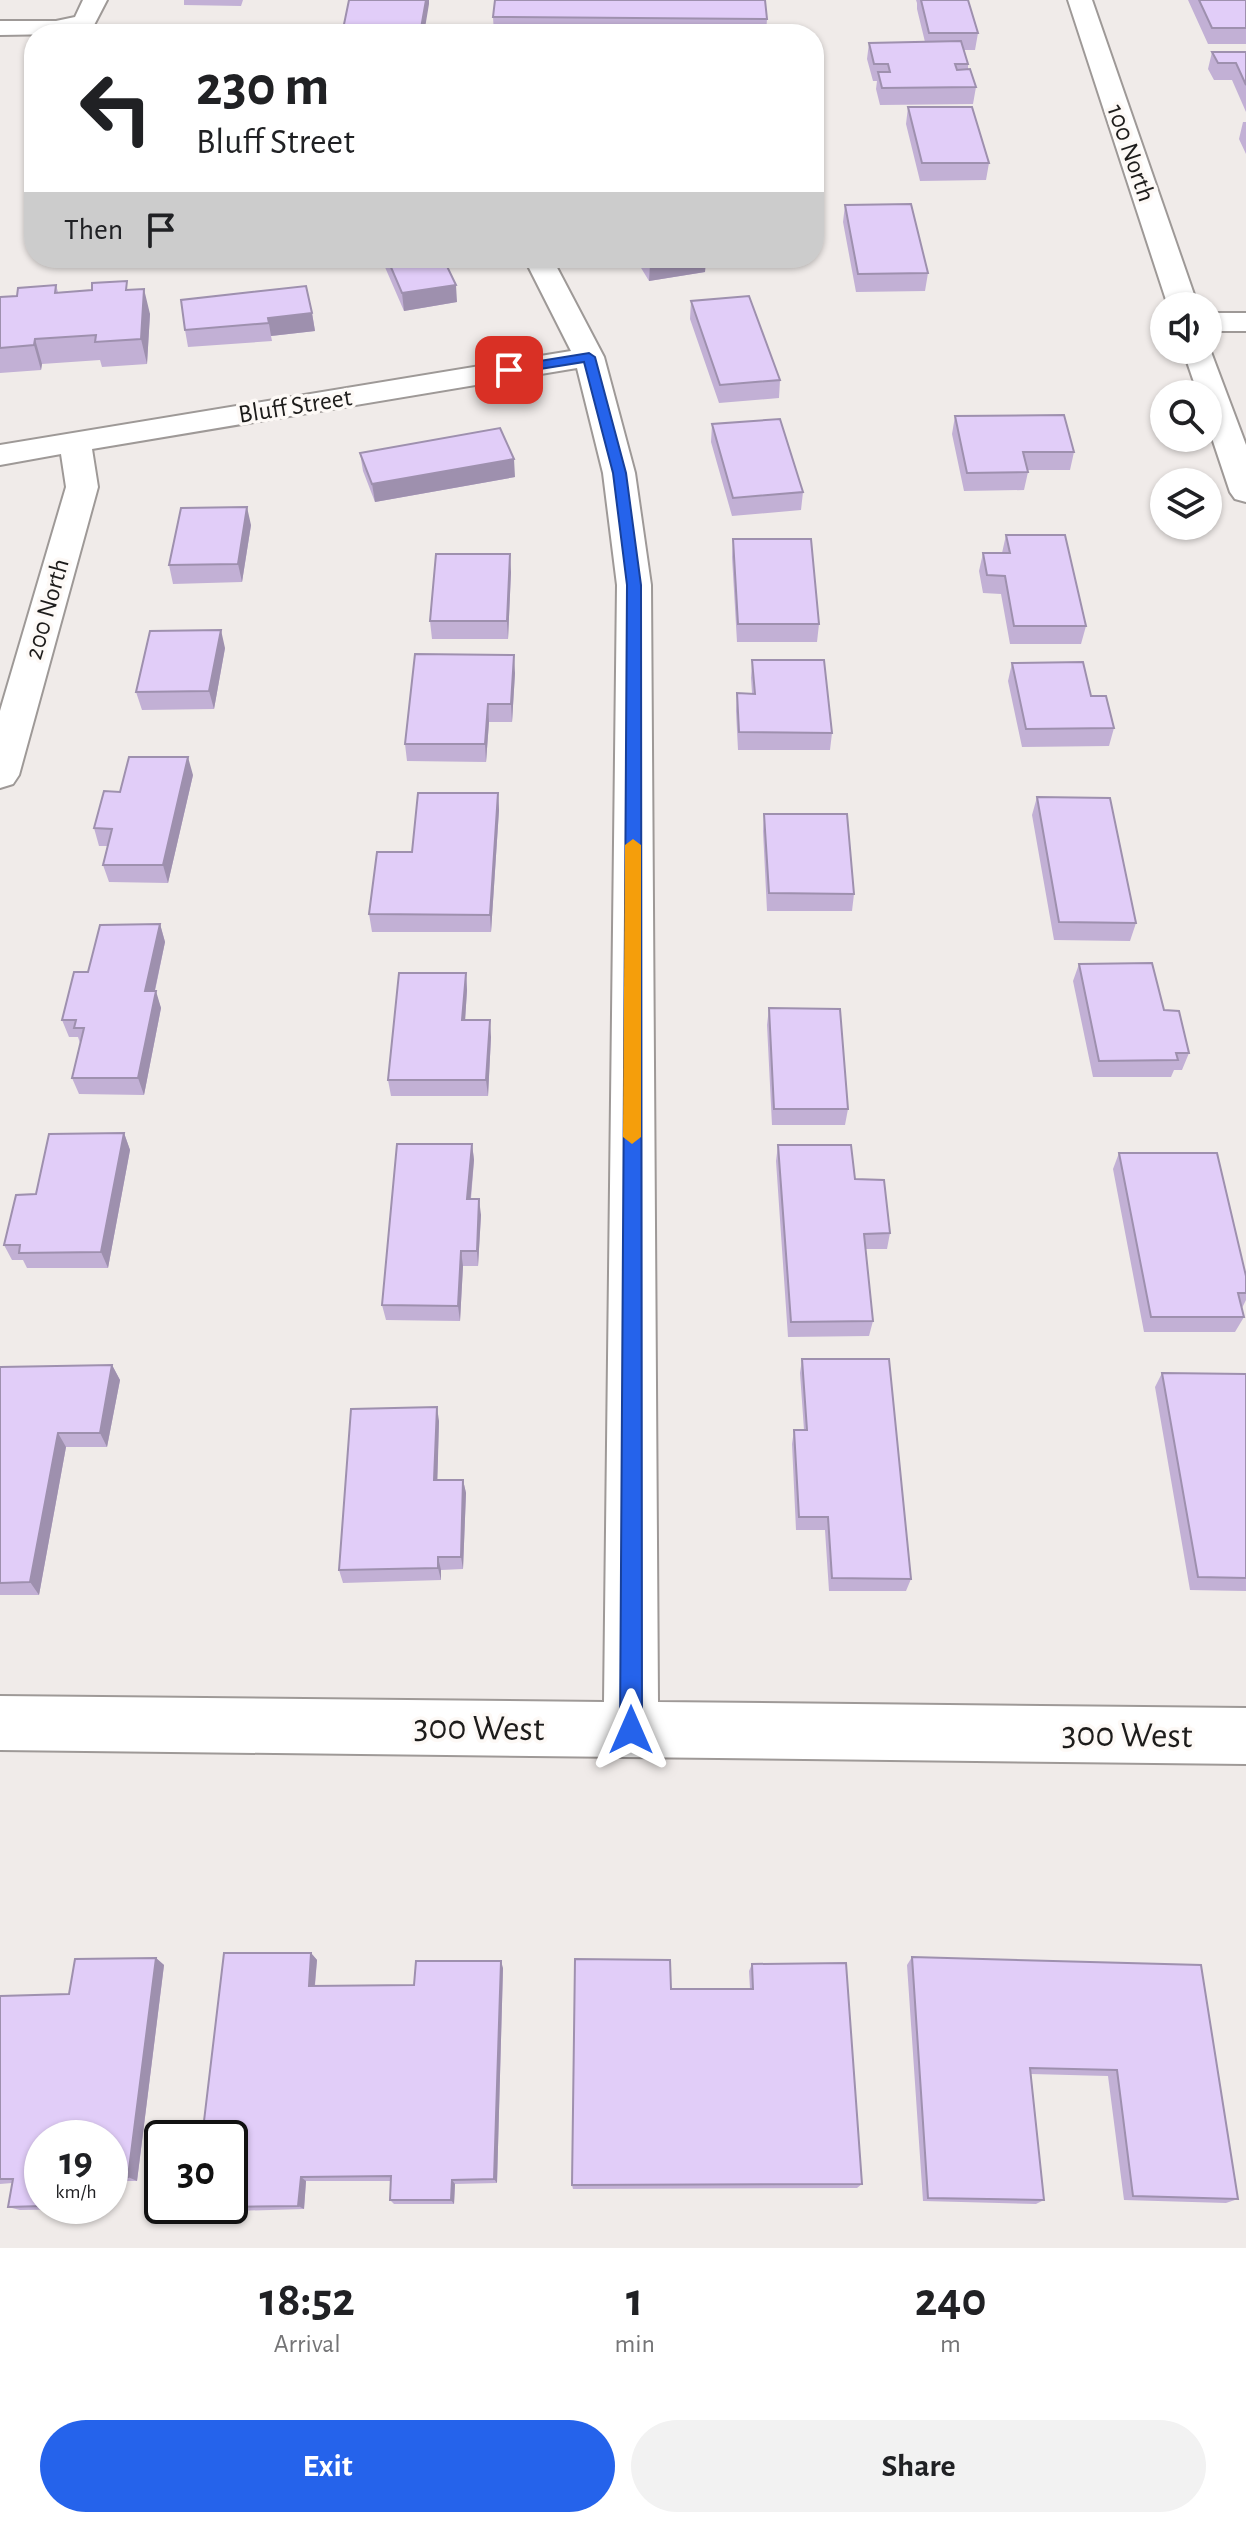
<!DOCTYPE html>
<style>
:root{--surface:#fff;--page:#f2f2f2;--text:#202124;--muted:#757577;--accent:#2563eb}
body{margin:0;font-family:"Alegreya Sans",sans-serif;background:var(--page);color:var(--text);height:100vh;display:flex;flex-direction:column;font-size:30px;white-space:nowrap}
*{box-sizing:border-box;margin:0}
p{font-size:26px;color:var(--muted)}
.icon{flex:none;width:44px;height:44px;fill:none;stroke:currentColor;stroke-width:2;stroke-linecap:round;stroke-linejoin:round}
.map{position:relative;height:2248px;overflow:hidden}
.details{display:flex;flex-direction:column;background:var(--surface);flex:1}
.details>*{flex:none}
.guide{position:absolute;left:24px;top:24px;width:800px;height:244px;border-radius:32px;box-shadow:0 2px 6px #0004;background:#fff;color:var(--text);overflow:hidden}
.fabs{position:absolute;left:1150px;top:292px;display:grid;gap:16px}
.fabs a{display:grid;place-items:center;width:72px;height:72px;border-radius:50%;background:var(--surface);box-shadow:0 2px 6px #0004;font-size:40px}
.speed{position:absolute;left:24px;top:2120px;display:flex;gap:16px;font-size:40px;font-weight:700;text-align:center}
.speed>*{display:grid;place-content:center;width:104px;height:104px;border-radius:50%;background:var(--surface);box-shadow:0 2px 6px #0004;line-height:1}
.speed small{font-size:20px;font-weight:400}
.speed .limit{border:4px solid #111;border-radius:12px;background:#fff;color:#111}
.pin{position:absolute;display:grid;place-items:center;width:68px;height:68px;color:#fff;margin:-34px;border-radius:16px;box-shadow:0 4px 12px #0006}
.me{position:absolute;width:88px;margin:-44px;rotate:0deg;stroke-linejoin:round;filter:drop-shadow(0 0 6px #0008)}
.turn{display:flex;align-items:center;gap:28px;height:168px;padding:0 40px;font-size:36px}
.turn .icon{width:104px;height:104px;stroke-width:2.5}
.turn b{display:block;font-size:56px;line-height:68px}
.then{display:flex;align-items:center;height:76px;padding:0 40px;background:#0003;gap:16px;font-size:30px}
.eta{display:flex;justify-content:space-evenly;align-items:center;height:136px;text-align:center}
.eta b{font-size:48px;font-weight:600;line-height:56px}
.cta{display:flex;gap:16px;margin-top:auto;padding:16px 40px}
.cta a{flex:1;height:92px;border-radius:48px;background:var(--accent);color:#fff;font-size:32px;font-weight:600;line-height:92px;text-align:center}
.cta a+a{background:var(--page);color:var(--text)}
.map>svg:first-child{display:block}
</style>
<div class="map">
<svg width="1246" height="2248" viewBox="0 0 1246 2248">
<rect width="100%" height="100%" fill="#f0ebe9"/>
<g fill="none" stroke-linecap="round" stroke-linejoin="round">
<g stroke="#9e9997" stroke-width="4">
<path id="minor" d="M83,0h24l-14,27 -31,7 -62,1v-14h56l19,-4z
M524,258h28l52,99 31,116 16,112 7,1117 588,6v56l-1246,-14v-54l604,6 13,-1117 -14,-112 -26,-105 -485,81 6,38 -79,288 -6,9 -13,4v-77l66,-224 -5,-33 -61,11v-20l571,-94z"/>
</g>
<g stroke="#9e9997" stroke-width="4">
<path id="tertiary" d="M1068,0h24l106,306h-30z
M1208,313h38v18h-38z
M1208,344l38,101v57l-11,-3 -5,-7 -22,-66v-32h-10l-15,-44h25z"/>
</g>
<use href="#minor" fill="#fff" fill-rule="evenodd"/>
<use href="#tertiary" fill="#fff" fill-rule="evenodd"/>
</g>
<path fill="#c2b0d5" d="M184,0h59l-2,6 -57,-1z
M916,0h52l10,33 -3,17h-11l4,14v6l8,17 -3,17 -93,1 -4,-16 1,-8h-4l-6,-22 2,-16 56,-1 -8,-33v-6z
M1188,0h58v44h-38z
M493,17l274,2 -1,15h-272z
M1212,52h34v60l-14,-32h-18l-6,-11z
M908,107l81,56 -3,17 -66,1 -14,-57z
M1243,122h3v32l-7,-15z
M845,205l83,68 -3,18 -69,1 -13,-70z
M381,258h62l14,44 -53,9z
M635,258h71l-1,14 -56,9z
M56,285l2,7 71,-2 21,24 -3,50 -45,3 -2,-7 -58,4 -1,6 -41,3v-76l17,-1z
M691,301l89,79 -1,18 -60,5 -29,-84z
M312,313l3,18 -44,5 1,5 -84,6 -3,-17z
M955,416l119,36 -4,18h-43l1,2 -4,18 -60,1 -12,-57z
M712,424l91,68 -2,18 -69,6 -21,-74z
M360,453l155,24 -140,25 -12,-31z
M251,525l-9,57 -69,2 -4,-19z
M1006,535l80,91 -5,18h-71l-9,-50 -18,-1 -4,-22 4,-18h19z
M733,539l86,85 -2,18h-80l-5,-85z
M511,572l-3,67h-76l-2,-18z
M225,648l-11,61 -72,1 -6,-18z
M752,660l80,73 -2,17h-92l-2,-39 1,-18h15l-1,-15z
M1012,663l79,33 23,32 -5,18 -87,1 -14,-66z
M515,673l-3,49h-23l-3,40 -79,-1 -2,-17z
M193,775l-25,108 -59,-1 -6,-17 5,-19h-9l-5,-18z
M498,793l1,17 -8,122h-119l-3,-18 43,-62z
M1037,797l99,126 -6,18 -76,-1 -22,-125z
M764,814l90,80 -2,17h-85l-4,-80z
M160,924l5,18 -10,49 6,17 -17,87 -65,-1 -7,-16 8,-35 -2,-6h-9l-7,-17z
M1079,964l85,46 25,43 -7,17h-8l-3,7h-78l-20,-96z
M466,973l1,17 -2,30 26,17 -3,59h-97l-3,-16z
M769,1008l79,101 -3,16h-73l-5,-100z
M124,1133l6,17 -22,118h-81l-4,-8h-11l-8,-15 32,-51z
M472,1144l2,16 -3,39 10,16 -3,51h-15l-3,55 -74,-1 -4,-15z
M778,1145l77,34 35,54 -3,16h-22l8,72 -4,15 -81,1 -12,-176z
M1119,1153l127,123v24l-4,8 2,9 -9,15h-91l-31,-163z
M802,1359l109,220 -5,12h-77l-4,-61h-29l-4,-86 2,-14h10l-4,-57z
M112,1365l8,15 -13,67h-41l-27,148h-39v-228z
M1162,1373l84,1v217l-56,-1 -35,-203z
M439,1421l-2,59h26l3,13 -3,76 -22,1v10l-98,3 -4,-13z
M311,1953l6,7 -2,26 99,-1 89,-17 -6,215 -42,1 -1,20h-60l-4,-4 1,-19h-85l-2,28 -70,2 -7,-4z
M912,1957l289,8 37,234 -12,4 -102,-3 -16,-124 -77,-2 13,126 -8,4 -113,-3 -16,-236z
M156,1958l8,7 -27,216h-27v-43l-68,68h48v3l-70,1 -12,-3 4,-24 -12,1v-188l69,-2z
M752,1964l110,220 -5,4 -284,1 -1,-4 99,-196h79l-1,-18z"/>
<path fill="#9e90ae" d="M426,0h3v4l-5,30h-4z
M683,258h23l-1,14 -56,9 1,-17z
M456,285l1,17 -53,9 -2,-18z
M144,289l6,25 -3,50 -6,-25z
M312,313l3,18 -44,5 -3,-18z
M35,339l7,25 -1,6 -7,-25z
M514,459l1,18 -140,25 -3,-18z
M247,507l4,18 -9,57 -4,-18z
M510,554l1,18 -3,67 -1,-18z
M221,630l4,18 -11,61 -5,-18z
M514,655l1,18 -3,49 -1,-18z
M488,704l1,18 -3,40 -1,-18z
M188,757l5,18 -25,108 -5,-18z
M498,793l1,17 -8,122 -1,-17z
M160,924l5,18 -14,66 -6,-17z
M466,973l1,17 -3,47 -2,-17z
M156,991l5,17 -17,87 -6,-17z
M490,1020l1,17 -3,59 -2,-16z
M124,1133l6,17 -22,118 -7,-16z
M472,1144l2,16 -5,55 -2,-16z
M479,1199l2,16 -3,51 -1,-15z
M461,1251l2,15 -3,55 -2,-15z
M112,1365l8,15 -13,67 -7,-14z
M437,1407l2,14 -2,73 -3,-14z
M58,1433l8,14 -27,148 -9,-13z
M463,1480l3,13 -3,76 -2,-12z
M438,1557l3,13v10l-3,-12z
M311,1953l6,7 -3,33 -5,-7z
M156,1958l8,7 -27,216 -9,-4z
M501,1961l2,7 -6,215 -3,-4z
M301,2177l5,4 -2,28 -6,-3z
M452,2180l3,4 -1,20 -3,-4z"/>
<path fill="#e1cdf8" stroke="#9e90ae" stroke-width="2" d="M349,0h77l-6,34h-78z
M495,0h270l2,19 -274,-2z
M921,0h47l10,33h-49z
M1199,0h47v28h-34z
M961,41l7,23h-13l2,6 13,-1 6,18 -94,1 -4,-16h12l-2,-8h-14l-5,-21z
M1212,52h34v33l-10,-22h-18z
M908,107h64l17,56h-67z
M911,204l17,69 -70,1 -13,-69z
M387,258h56l13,27 -54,8z
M646,258h37l-33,6z
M127,281l-1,9 18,-1 -3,50 -46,3 1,-7 -61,4 -1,6 -34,3v-51l17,-1 1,-8 38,-3 -1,8 37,-3v-7z
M306,286l6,27 -44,5 1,5 -84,7 -4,-30z
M749,296l31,84 -60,5 -29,-84z
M1064,415l10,37h-51l5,20 -61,1 -12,-57z
M780,419l23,73 -70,6 -21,-74z
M500,428l14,31 -142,25 -12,-31z
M247,507l-9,57 -69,1 12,-57z
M1006,535h59l21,91h-72l-9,-50 -18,-1 -4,-22h27z
M733,539h78l8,85h-81z
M436,554h74l-3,67h-77z
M221,630l-12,61 -73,1 14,-61z
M415,654l99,1 -3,49h-23l-3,40h-80z
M752,660h72l8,73 -93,-1 -2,-39 18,1z
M1083,662l8,34h15l8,32 -88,1 -14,-66z
M129,757h59l-25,108h-60l9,-36 -18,-1 10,-37 16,1z
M418,793h80l-8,122 -121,-1 8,-62h35z
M1037,797l73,1 26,125 -77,-1z
M764,814h83l7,80 -85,-1z
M160,924l-15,67h11l-18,87h-66l12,-50h-10l2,-8h-14l12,-48h14l12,-47z
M1152,963l12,47 15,1 10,42h-13l2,7 -79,1 -20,-97z
M399,973h67l-4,47h28l-4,60h-98z
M769,1008l71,1 8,100h-74z
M124,1133l-23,119 -82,1 1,-8h-16l12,-50 20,-1 13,-60z
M397,1144h75l-5,55h12l-2,52h-16l-3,55 -76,-1z
M778,1145h73l4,34 29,1 6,53 -26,1 9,87 -82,1z
M1119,1153h98l29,123v17h-8l6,24h-93z
M802,1359h87l22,220 -79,-1 -4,-61h-29l-5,-87h13z
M112,1365l-12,68h-42l-28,149 -30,1v-216z
M1162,1373l84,1v204l-48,-1z
M437,1407l-3,73h29l-2,77h-23v11l-99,2 12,-161z
M224,1953h87l-2,33 105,-1 2,-24h85l-7,218 -42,1 -1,20h-61l1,-24 -90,1 -3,29 -71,1v-1h3v-68h-28z
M912,1957l289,8 37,234 -105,-3 -16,-126 -87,-2 14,132 -116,-2z
M156,1958l-28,219h-18v-39h-68v68l-34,1 5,-28h-13v-183l69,-2 6,-35z
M575,1959l95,1 1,29h82l-1,-25 94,-1 16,221 -290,1z"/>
<path fill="#2563eb" stroke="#184099" stroke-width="2" d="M589,353l6,4 31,116 15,112 1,1145 -3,8 -8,3 -8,-3 -3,-8 7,-1145 -14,-112 -29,-111 -75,12 -6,-4 6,-4z"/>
<path fill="#f59e0b" d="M633,839l8,6v292l-9,7 -9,-7 2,-292z"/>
<g text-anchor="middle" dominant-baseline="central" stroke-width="7" stroke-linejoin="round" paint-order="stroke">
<g font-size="26" fill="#1d1c1b" stroke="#fdf9f6">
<text transform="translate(1131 153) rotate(71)">100 North</text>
<text transform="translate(295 406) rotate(-9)">Bluff Street</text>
<text transform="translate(47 609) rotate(-74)">200 North</text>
</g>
<g font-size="36" fill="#1d1c1b" stroke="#fdf9f6">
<text transform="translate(479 1728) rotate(1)">300 West</text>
<text transform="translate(1127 1735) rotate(1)">300 West</text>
</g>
</g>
</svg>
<div class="fabs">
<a><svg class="icon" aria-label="sound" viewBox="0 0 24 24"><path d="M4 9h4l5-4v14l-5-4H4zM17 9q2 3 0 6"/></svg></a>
<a><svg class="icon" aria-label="search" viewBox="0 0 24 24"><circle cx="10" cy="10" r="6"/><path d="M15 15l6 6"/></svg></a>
<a><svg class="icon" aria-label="layers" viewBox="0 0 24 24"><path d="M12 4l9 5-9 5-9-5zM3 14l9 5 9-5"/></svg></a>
</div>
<div class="speed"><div>19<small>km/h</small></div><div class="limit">30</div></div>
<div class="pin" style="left:509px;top:370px;background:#d93025"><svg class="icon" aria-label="arrive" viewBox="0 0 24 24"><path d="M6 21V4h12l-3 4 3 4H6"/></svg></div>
<svg class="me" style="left:631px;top:1730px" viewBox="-20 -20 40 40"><path d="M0-17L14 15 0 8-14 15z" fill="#2563eb" stroke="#fff" stroke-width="4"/></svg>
<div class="guide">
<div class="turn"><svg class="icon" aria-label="left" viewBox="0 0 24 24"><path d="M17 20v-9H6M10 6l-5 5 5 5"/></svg><div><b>230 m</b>Bluff Street</div></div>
<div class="then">Then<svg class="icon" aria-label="arrive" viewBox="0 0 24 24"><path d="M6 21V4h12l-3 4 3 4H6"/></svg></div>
</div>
</div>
<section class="details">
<div class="eta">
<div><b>18:52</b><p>Arrival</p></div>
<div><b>1</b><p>min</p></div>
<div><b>240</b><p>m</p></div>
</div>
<div class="cta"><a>Exit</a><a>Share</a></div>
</section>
